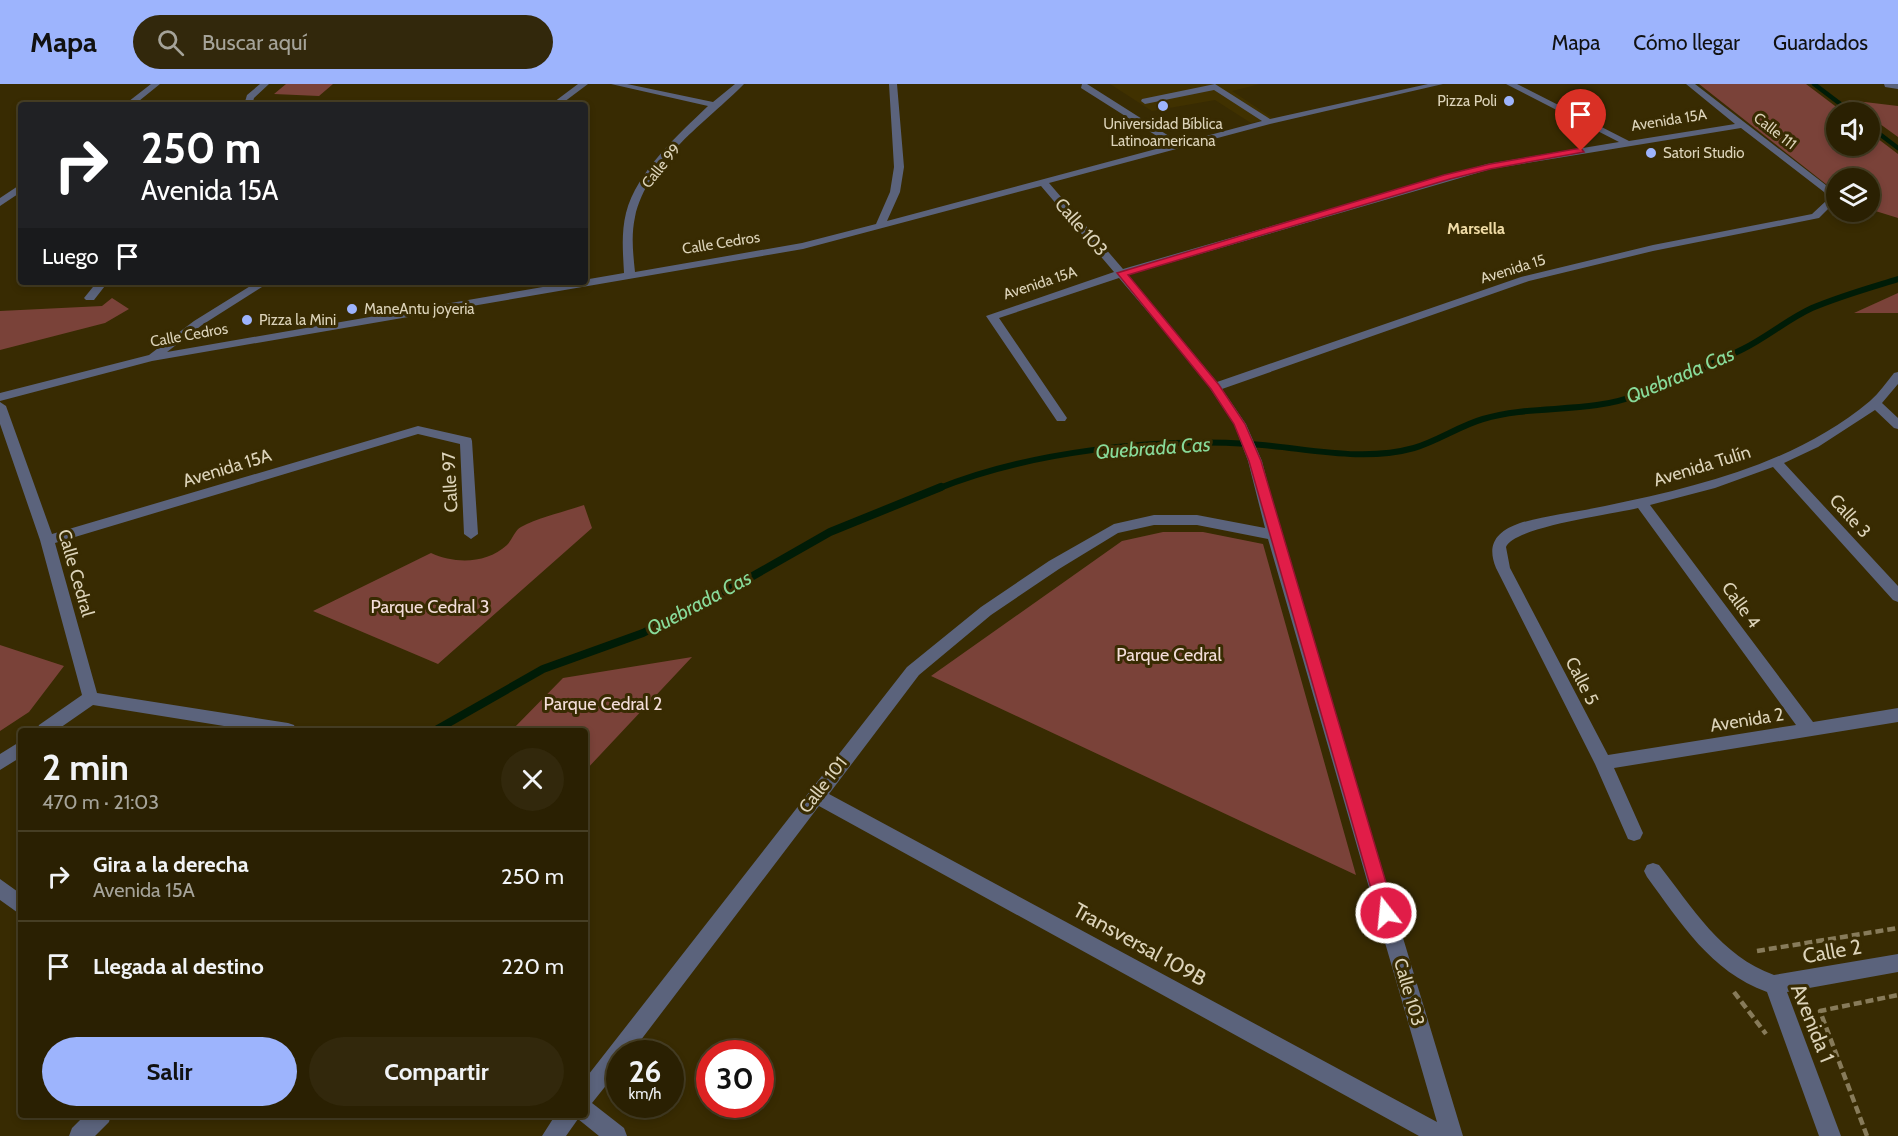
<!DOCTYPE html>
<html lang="es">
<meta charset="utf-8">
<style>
:root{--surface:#2a2002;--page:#32280c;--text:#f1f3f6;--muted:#a5a399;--line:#463e24;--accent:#9db4fd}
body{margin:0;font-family:Cabin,sans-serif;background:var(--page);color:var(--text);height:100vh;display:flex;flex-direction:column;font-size:22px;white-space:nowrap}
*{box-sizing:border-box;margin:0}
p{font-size:20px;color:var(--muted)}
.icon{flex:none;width:33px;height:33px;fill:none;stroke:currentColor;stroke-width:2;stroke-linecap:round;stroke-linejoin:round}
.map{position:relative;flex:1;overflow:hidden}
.details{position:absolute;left:18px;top:644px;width:570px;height:390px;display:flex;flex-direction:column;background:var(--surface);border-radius:6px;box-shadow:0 3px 9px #0003,0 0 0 2px var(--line)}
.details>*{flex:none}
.hud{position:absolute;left:18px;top:18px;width:570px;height:183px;border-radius:6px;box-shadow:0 3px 9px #0003,0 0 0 2px var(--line);background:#202124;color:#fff;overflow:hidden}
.controls{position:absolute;left:1826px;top:18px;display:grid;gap:12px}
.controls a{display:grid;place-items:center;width:54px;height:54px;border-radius:50%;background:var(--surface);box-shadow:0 3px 9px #0003,0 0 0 2px var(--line);font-size:30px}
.speed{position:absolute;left:606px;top:956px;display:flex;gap:12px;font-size:30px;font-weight:700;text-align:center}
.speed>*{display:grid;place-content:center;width:78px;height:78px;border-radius:50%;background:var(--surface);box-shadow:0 3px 9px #0003,0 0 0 2px var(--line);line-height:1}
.speed small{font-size:15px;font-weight:400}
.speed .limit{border:9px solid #d22;background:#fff;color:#111}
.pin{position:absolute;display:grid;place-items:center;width:51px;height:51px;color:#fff;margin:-62px -26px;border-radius:50% 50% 50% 0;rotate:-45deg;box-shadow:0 0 6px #0007}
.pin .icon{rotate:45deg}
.me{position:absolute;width:66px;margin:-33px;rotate:344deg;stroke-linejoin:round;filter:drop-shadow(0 0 4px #0008)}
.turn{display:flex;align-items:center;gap:21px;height:126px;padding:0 24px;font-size:27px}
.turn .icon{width:78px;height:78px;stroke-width:2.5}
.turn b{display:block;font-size:42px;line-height:51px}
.then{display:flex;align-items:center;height:57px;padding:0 24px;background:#0003;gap:12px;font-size:22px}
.round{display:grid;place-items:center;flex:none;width:63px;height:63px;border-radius:32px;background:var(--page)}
.summary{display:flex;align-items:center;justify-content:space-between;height:102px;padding:0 24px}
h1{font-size:36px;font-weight:700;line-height:45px}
.cta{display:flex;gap:12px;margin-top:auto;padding:12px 24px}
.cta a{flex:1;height:69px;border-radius:36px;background:var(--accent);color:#111;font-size:24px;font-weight:700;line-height:69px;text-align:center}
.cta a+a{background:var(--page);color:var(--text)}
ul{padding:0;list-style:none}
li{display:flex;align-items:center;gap:18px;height:90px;padding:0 24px;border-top:2px solid var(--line)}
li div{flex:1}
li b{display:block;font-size:22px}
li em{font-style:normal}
header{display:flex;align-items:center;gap:36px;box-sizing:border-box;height:84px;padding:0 30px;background:var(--accent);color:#111}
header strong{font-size:28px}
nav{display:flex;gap:33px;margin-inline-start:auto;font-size:21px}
.search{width:420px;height:54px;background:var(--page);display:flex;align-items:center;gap:15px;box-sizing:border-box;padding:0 21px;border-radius:33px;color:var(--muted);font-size:22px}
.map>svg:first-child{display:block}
</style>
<header>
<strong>Mapa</strong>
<div class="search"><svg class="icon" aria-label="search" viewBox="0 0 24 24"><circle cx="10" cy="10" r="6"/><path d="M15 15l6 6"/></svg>Buscar aquí</div>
<nav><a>Mapa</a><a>Cómo llegar</a><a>Guardados</a></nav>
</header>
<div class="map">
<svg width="1898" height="1052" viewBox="0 0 1898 1052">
<rect width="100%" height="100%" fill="#382b02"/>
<path fill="#403100" d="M1110,0h150l-28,7 40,27 -21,5 -36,-23 -63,11z"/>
<path fill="#7a4239" d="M286,0h47l-14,12 -45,-2z
M1699,0h107l37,28h-7v34h33v-14l29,22v64l-29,-9v-31h-33v14z
M1848,16l50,6v31l-29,-21v-4h-5z
M1898,209v20h-44z
M112,214l17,11 -24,14 -105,27v-39l102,-5z
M584,421l8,23 -154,136 -125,-53 118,-58c24,11 55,11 76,-8 5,-5 8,-15 14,-18 18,-10 43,-15 63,-22z
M1163,448h40l60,12 93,331 -425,-199 191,-135z
M0,561l64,21 -35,46 -29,19z
M692,573l-107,114v-41h-73l51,-52z"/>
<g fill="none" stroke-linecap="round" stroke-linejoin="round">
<path stroke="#001c07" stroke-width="4.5" d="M1814,0l37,28
M1869,42l29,22"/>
<path stroke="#001c07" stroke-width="6" d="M937,405c91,-37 214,-51 312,-45 54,3 111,19 165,4 24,-7 45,-22 69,-29 50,-15 106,-5 154,-24 35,-14 72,-29 106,-46 24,-12 45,-30 69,-41 28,-12 57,-20 86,-29"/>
<path stroke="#001c07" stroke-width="8" d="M436,646l107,-61 100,-36 101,-52 86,-49 111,-45"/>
<path stroke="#877b5a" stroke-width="4.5" stroke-dasharray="8 4" stroke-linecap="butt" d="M1757,867l141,-23
M1734,908l32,42
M1867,1052l-47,-125 78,-16"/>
<path fill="#5b637c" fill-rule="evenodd" d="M151,0h9l-26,21h-10z
M260,0h9l-15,14 -2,7h-8l3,-10z
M578,0h10l-28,21h-10z
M611,0h16l86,18 22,-18h9c-36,37 -97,77 -109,133 -4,18 -2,36 0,55l167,-29 74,-19 14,-32 4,-25 -5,-83h8l7,83 -4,25 -13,29 284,-76 -90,-57 1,-4h5l93,59 82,-22 -48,-31 -69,14 -4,-3 1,-2 73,-15 55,35 158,-35h15l-173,40 -221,59 74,86 364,-105 132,-22 -113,-58h11l112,57 106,-17 -49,-40h9l136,105 5,12 -17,17 -166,33 -124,30 -307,108 24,35 16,37 19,74 182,601h-44l-600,-330 -188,247h-11v15l-28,35 32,25 3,8h-28l-21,-17 -12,17h-24l14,-22h29v-35l322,-412 74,-60 68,-46 65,-37 40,-9h43l68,13 -17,-67 -14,-37 -35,-52 -80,-94 -120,40 68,100 -2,3h-8l-71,-105 128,-44 -73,-86 -238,63 -651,112 -152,40v-8l149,-38 45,-34 63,-39h13l-68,43 -35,27 457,-79c-1,-20 -3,-40 2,-60 11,-42 52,-78 82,-107zM1741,44l83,64 3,8 -15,14 -159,31 -132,32 -304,105 -89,-107 363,-106zM1154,441h43l71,14 169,583 -608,-328 90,-119 72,-60 68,-46 59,-36z
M1884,0h14v5l-13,-2z
M21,100v8l-21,14v-8z
M97,198h11l-14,18h-8l-2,-2z
M1898,288v12l-16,19 16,15v11l-4,-1 -19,-18 -57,37 -34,16 114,123v16l-5,-2 -120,-133 -58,21 -65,17 163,217 85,-14v14l-284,46 29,65 -3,6 -6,2 -6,-2 -33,-75 -99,-196c-10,-24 1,-37 24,-45 28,-8 57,-11 85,-17 92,-19 191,-43 265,-105 9,-8 16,-18 24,-28zM1638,424l158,217 -188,30 -98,-187 -4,-21c7,-20 108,-33 132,-39z
M0,318l6,4 46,128 366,-108 53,12 1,3 6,93 -7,5 -7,-5 -4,-90 -42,-10 -363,109 42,150 191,30 6,2 2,5h-47l-156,-25 -36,25h-20l2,-5 43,-30 -42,-155 -40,-116z
M21,657v16l-21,13v-16z
M1653,779l6,2c33,42 62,91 115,110l124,-21v18l-111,20 54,144h-22l-52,-144c-57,-21 -86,-69 -120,-115l-3,-6 3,-6z
M0,795l21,15v21l-21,-15z
M86,1030h25l-2,8 -14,14h-26l3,-8z"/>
</g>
<path fill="#e11d48" stroke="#92132f" stroke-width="1.5" d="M1581,64l3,4 -94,17 -40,10 -322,96 91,110 26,39 16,37 134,452 -3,6 -6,2 -6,-2 -2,-6 -129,-452 -15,-37 -23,-35 -94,-116 327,-98 46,-11z"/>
<g fill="#9db4fd" stroke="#382b02" stroke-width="2">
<circle cx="1509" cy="17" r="6"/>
<circle cx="1163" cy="22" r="6"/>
<circle cx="1651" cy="69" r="6"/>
<circle cx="352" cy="225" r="6"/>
<circle cx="247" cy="236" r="6"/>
</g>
<g text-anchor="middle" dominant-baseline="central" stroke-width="6" stroke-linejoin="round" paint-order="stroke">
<g font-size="15" fill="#dcd3b9" stroke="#382b02" text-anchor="start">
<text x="1497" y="17" text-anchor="end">Pizza Poli</text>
<text x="1163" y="40" text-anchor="middle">Universidad Bíblica<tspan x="1163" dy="17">Latinoamericana</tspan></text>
<text x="1663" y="69">Satori Studio</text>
<text x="364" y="225">ManeAntu joyeria</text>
<text x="259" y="236">Pizza la Mini</text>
</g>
<g font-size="15" fill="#dcd3b9" stroke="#382b02">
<text transform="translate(1669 36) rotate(-9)">Avenida 15A</text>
<text transform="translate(1775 47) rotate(38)">Calle 111</text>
<text transform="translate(661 82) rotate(-51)">Calle 99</text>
<text transform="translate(721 159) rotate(-9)">Calle Cedros</text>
<text transform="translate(1513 185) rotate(-17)">Avenida 15</text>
<text transform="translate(1040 199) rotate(-18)">Avenida 15A</text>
<text transform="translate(189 251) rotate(-10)">Calle Cedros</text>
</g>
<g font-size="16" font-weight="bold" fill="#efdba5" stroke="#382b02">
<text x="1476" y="144">Marsella</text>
</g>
<g font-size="18" fill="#dcd3b9" stroke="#382b02">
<text transform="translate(1081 143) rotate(49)">Calle 103</text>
<text transform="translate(1702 382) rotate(-17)">Avenida Tulín</text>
<text transform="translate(227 384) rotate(-17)">Avenida 15A</text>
<text transform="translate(450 398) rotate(-93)">Calle 97</text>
<text transform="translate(1850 432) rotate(48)">Calle 3</text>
<text transform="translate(76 489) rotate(74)">Calle Cedral</text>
<text transform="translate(1741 521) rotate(54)">Calle 4</text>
<text transform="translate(1582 597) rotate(63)">Calle 5</text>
<text transform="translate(1747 636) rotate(-9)">Avenida 2</text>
<text transform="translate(823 701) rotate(-52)">Calle 101</text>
<text transform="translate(1409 908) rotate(74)">Calle 103</text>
</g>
<g font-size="18" fill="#f4deda" stroke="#382b02">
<text x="430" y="523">Parque Cedral 3</text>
<text x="1169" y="571">Parque Cedral</text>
<text x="603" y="620">Parque Cedral 2</text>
</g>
<g font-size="20" font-style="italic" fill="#88db9a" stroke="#382b02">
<text transform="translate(1680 291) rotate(-23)">Quebrada Cas</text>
<text transform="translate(1153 364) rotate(-4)">Quebrada Cas</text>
<text transform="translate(699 519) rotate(-28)">Quebrada Cas</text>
</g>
<g font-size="21" fill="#dcd3b9" stroke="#382b02">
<text transform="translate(1140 860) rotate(29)">Transversal 109B</text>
<text transform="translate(1832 867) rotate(-10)">Calle 2</text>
<text transform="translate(1813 939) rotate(68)">Avenida 1</text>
</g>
</g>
</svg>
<div class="controls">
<a><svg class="icon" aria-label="sound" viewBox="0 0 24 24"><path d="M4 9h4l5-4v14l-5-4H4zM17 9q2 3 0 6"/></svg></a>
<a><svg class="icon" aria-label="layers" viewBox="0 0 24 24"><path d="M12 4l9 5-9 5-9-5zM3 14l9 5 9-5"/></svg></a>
</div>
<div class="speed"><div>26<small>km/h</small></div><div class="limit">30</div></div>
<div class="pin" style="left:1581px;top:67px;background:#d93025"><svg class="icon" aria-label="arrive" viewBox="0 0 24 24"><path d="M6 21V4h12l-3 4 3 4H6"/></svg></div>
<svg class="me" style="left:1386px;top:829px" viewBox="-20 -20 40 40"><circle r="17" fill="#e11d48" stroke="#fff" stroke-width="3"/><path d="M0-11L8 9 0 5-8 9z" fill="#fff"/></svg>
<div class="hud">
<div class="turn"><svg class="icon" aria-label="right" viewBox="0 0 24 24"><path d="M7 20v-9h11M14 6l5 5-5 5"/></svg><div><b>250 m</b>Avenida 15A</div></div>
<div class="then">Luego<svg class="icon" aria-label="arrive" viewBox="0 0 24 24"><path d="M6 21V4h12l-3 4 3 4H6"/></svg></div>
</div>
<section class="details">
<div class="summary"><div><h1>2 min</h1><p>470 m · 21:03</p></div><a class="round"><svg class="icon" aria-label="close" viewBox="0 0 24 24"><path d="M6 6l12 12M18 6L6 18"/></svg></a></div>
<ul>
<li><svg class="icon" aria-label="right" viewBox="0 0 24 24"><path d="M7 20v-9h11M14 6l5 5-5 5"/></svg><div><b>Gira a la derecha</b><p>Avenida 15A</p></div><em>250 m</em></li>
<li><svg class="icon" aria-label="arrive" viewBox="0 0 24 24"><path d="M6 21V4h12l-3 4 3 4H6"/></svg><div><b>Llegada al destino</b></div><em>220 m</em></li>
</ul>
<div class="cta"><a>Salir</a><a>Compartir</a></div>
</section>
</div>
